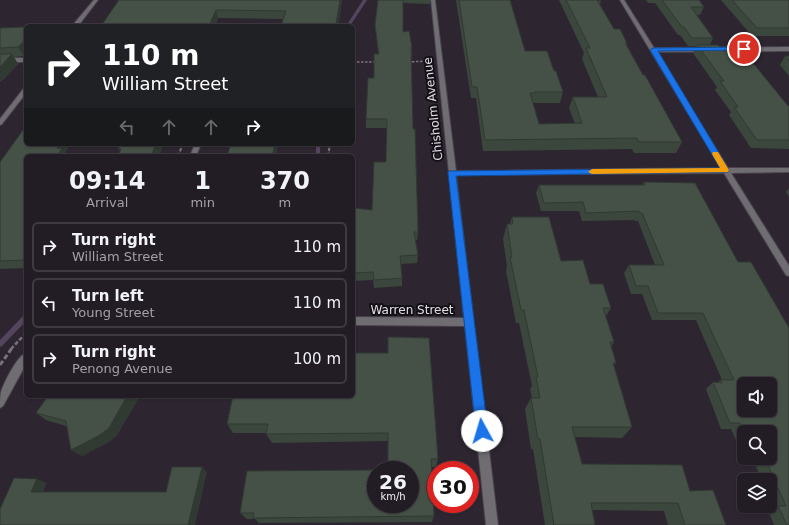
<!DOCTYPE html>
<style>
:root{--surface:#221c25;--page:#2e2932;--text:#f1f3f6;--muted:#a2a1a7;--line:#3f3a42}
body{margin:0;font-family:"DejaVu Sans",sans-serif;background:var(--page);color:var(--text);height:100vh;display:flex;flex-direction:column;font-size:15px;white-space:nowrap}
*{box-sizing:border-box;margin:0}
p{font-size:13px;color:var(--muted)}
.icon{flex:none;width:22px;height:22px;fill:none;stroke:currentColor;stroke-width:2;stroke-linecap:round;stroke-linejoin:round}
.map{position:relative;flex:1;overflow:hidden}
.sheet{position:absolute;left:24px;top:154px;width:331px;height:244px;display:flex;flex-direction:column;background:var(--surface);border-radius:6px;box-shadow:0 1px 3px #0004,0 0 0 1px var(--line)}
.sheet>*{flex:none}
.guide{position:absolute;left:24px;top:24px;width:331px;height:122px;border-radius:6px;box-shadow:0 1px 3px #0004,0 0 0 1px var(--line);background:#202124;color:#fff;overflow:hidden}
.tools{position:absolute;left:737px;top:377px;display:grid;gap:8px}
.tools a{display:grid;place-items:center;width:40px;height:40px;border-radius:6px;background:var(--surface);box-shadow:0 1px 3px #0004,0 0 0 1px var(--line);font-size:20px}
.speed{position:absolute;left:367px;top:461px;display:flex;gap:8px;font-size:20px;font-weight:700;text-align:center}
.speed>*{display:grid;place-content:center;width:52px;height:52px;border-radius:50%;background:var(--surface);box-shadow:0 1px 3px #0004,0 0 0 1px var(--line);line-height:1}
.speed small{font-size:10px;font-weight:400}
.speed .limit{border:6px solid #d22;background:#fff;color:#111}
.pin{position:absolute;display:grid;place-items:center;width:34px;height:34px;color:#fff;margin:-17px;border:2px solid #fff;border-radius:50%;box-shadow:0 1px 4px #0007}
.me{position:absolute;width:44px;margin:-22px;rotate:354deg;stroke-linejoin:round;filter:drop-shadow(0 0 3px #0008)}
.turn{display:flex;align-items:center;gap:14px;height:84px;padding:0 12px;font-size:18px}
.turn .icon{width:52px;height:52px;stroke-width:2.5}
.turn b{display:block;font-size:28px;line-height:34px}
.lanes{display:flex;align-items:center;height:38px;padding:0 12px;background:#0003;justify-content:center;gap:20px;direction:ltr}
.lanes .off{opacity:.35}
.eta{display:flex;justify-content:space-evenly;align-items:center;height:68px;text-align:center}
.eta b{font-size:24px;font-weight:700;line-height:28px}
ul{padding:0;list-style:none}
li{display:flex;align-items:center;gap:12px;height:50px;margin:0 8px 6px;padding:0 4px;border:2px solid var(--line);border-radius:6px}
li div{flex:1}
li b{display:block;font-size:15px}
li em{font-style:normal}
.map>svg:first-child{display:block}
</style>
<div class="map">
<svg width="789" height="525" viewBox="0 0 789 525">
<rect width="100%" height="100%" fill="#2d2631"/>
<g fill="none" stroke-linecap="round" stroke-linejoin="round">
<path fill="#54455e" fill-rule="evenodd" d="M363,0h4l-17,26h-4z
M316,144h4v12h-4z
M26,314v7l-24,25 -2,1v-7l24,-25z"/>
<g stroke="#4a434e" stroke-width="2">
<path id="minor" d="M94,0h4l-20,26h-6z
M431,0h4l21,171 265,-3 -101,-168h4l30,48 135,-1v4l-133,1 72,116h61v4l-58,1 58,93v10l-3,-1 -62,-102 -268,2 42,350h-12l-21,-199 -112,-1v-8l111,1z
M0,58h26v4h-26z
M26,87v6l-24,31 -2,1v-6l24,-31z
M195,144h6l-5,12h-6z
M26,353v11l-23,42 -3,2c0,-5 0,-12 1,-16 3,-9 16,-36 25,-39z"/>
</g>
<path stroke="#77727b" stroke-width="1.5" stroke-dasharray="2.5 1.5" stroke-linecap="butt" d="M353,62h24
M408,62l21,-1"/>
<path stroke="#77727b" stroke-width="2" stroke-dasharray="3.5 1.5" stroke-linecap="butt" d="M178,156l5,-12
M328,156l2,-12"/>
<path stroke="#77727b" stroke-width="2.5" stroke-dasharray="4 2" stroke-linecap="butt" d="M11,349l15,-16"/>
<path stroke="#77727b" stroke-width="3" stroke-dasharray="5 2.5" stroke-linecap="butt" d="M0,365l12,-17"/>
<use href="#minor" fill="#6f6c72" fill-rule="evenodd"/>
</g>
<path fill="#3b463d" d="M119,0h223l-4,26h-57l2,-7 -65,-1 -3,8h-114z
M378,0h52v4l-27,-1v29l9,15v9h-1l2,73 5,103 -1,8h-2l3,15 -1,8 -16,1 1,14v8l-28,2 -1,-8 -20,1v-60l19,-11 14,-48 1,-34h-21v-9l12,-65 -2,-20 -1,-9z
M456,0h54l15,51 29,20 9,21 -3,11h-27l6,21h36l-6,-16 4,-11h25l-16,-38 2,-6 -25,-53h42l-1,5 14,24 13,14v2l16,30 39,67 -6,11h-42l-2,-4 -149,2 -7,-53h-5z
M646,0h53l5,7 -4,8h-3l16,23 -3,7 13,6 11,3 17,10 37,42h1v43l-38,-1 -22,-33 2,-3 -16,-22 2,-3 -24,-34 3,-7h-8l-8,-11h-2l-23,-32h-7z
M721,0h68v36h-37z
M26,27v27l-2,2 -10,1 4,7 -14,15 -4,3v-54z
M785,56h4v20l-9,-11z
M26,126v18h44l-5,9 2,3h-41v112l-26,1v-107z
M644,182l94,80h13l38,263h-15l-6,-15 6,-2 -4,-9v-19h-8l-10,-22h18v-26h-26v19h-3l-10,-22h-10l-15,-40 7,-7 4,1 3,-3h2l-26,-60h-44l-10,-26h-11l-7,-21 5,-8h26l-17,-44h-3l-1,-1 -52,1 -3,-10h-38l-5,-18 3,-8h103z
M789,188v9l-3,-5z
M512,217l49,44 29,23 21,24 -5,8 8,26 -3,5 5,16 -2,2 18,62 -10,11 -47,-1 7,27 108,27 36,34h-58l-4,-14 -72,-1 3,15h-50l-12,-76h-2l-6,-40 6,-11h1l-2,-9 2,-3 -13,-63h-3l-10,-52 1,-5 -4,-27 4,-15h3z
M92,396h48l-23,39 -8,7 -27,14 -16,-30 -20,-6 -10,-7 55,-15z
M353,396l85,63 -2,8h-5l3,49 -2,6 -173,1 -4,-4h-8l-7,-6 170,-9 -22,-63 -116,2 -6,-9 1,-1h-34l-6,-9z"/>
<path fill="#303932" d="M340,0h2l-4,26h-2v-2z
M216,10l2,8 -3,8h-6z
M26,39v15l-2,2 -6,-9z
M12,54l6,10 -14,15 -4,3v-15z
M59,144h11l-5,9 2,3h-10v-8z
M156,144h8l-5,12h-8z
M275,144h3l-2,12h-4z
M127,396h13l-23,39 -8,7 -27,14 -11,-6z
M202,467l5,5 -12,53h-7z
M37,479l10,4 -6,13 -10,-4z"/>
<path fill="#455147" stroke="#303932" fill-rule="evenodd" d="M119,0h221l-4,24h-4v2h-51l5,-15 -70,-1 -7,16h-27l1,-2h-45l-1,2h-36z
M378,0h25v32l6,-1 3,16h-1l2,82h2l3,103h-4l4,23 -18,1 2,22 -28,2 -1,-8 -20,1v-52l1,-13 18,2 2,-48h12l1,-43h-21l2,-41h6v-24h5l-4,-29z
M459,0h51l15,51h22l7,20h2l7,21h-29v1h-4l9,31 43,-1 -9,-26h34l-21,-49h4l-24,-48h35h-4l17,29h6l7,14h-2l18,32h2l37,67h-43l-2,-4 -152,2 -8,-53h-5z
M662,0h37l5,7h-13l22,31h-21l-8,-11h-2z
M732,0h57v28h-32z
M26,27v12l-8,8 -18,1v-20z
M697,45h21l5,6h8l3,3h8l9,10h3l34,42h1v34h-32l-23,-33h4l-18,-26h4z
M0,54h12l-12,13z
M785,56h4v5z
M26,126v18h33l-2,4h5l-5,8h-31v104l-26,1v-99z
M121,144h35l-5,12h-33l3,-7h-3z
M231,144h44l-3,12h-45z
M644,182l51,1 43,79h13l38,66v197h-2l-9,-19h8l-21,-48h5v-26h-26l-4,-9h-10l-17,-41 9,1 -2,-3h14l-31,-67h-45l-10,-27h-12l-7,-21h35l-22,-52h-3v-2l-53,2 -3,-11 -39,1 -5,-18h106zM744,384h26v26h-26z
M512,217h37l12,44 22,-1 7,24h13l8,24h-8l11,34h-4l6,21h-3l19,64h-60l10,37 100,1 8,26 23,-1 13,35h-41l-7,-22h-87l4,22h-41l-14,-86h-2l-7,-41h9l-4,-21h2l-14,-67h-3l-11,-53h2l-5,-33h6z
M388,337l41,1 9,121h-7l3,57 -181,2 1,-5h-14l7,-42 129,-1v34h34v-34h-22v-37l-122,1 2,-10h-41l6,-28h120v-43h35z
M48,396h36l7,2 1,-2h35l-18,32 -9,7 -29,15 -5,-29 -30,-8z
M172,467h30l-14,58h-188v-16l14,-31 23,1 -6,13h135z"/>
<path fill="#1a73e8" stroke="#114b97" d="M744,47l2,1v2l-88,1 71,119 -1,2 -272,4 32,255 -2,4 -4,2 -4,-2 -2,-4 -28,-258 1,-2 271,-3 -70,-118 3,-2z"/>
<path fill="#f59e0b" d="M713,152h5l11,18 -1,2 -136,2 -4,-2 4,-3 128,-1 -8,-14z"/>
<g text-anchor="middle" dominant-baseline="central" stroke-width="4" stroke-linejoin="round" paint-order="stroke">
<g font-size="12" fill="#e1dde5" stroke="#131116">
<text transform="translate(433 109) rotate(-96)">Chisholm Avenue</text>
<text x="412" y="310">Warren Street</text>
</g>
</g>
</svg>
<div class="tools">
<a><svg class="icon" aria-label="sound" viewBox="0 0 24 24"><path d="M4 9h4l5-4v14l-5-4H4zM17 9q2 3 0 6"/></svg></a>
<a><svg class="icon" aria-label="search" viewBox="0 0 24 24"><circle cx="10" cy="10" r="6"/><path d="M15 15l6 6"/></svg></a>
<a><svg class="icon" aria-label="layers" viewBox="0 0 24 24"><path d="M12 4l9 5-9 5-9-5zM3 14l9 5 9-5"/></svg></a>
</div>
<div class="speed"><div>26<small>km/h</small></div><div class="limit">30</div></div>
<div class="pin" style="left:744px;top:49px;background:#d93025"><svg class="icon" aria-label="arrive" viewBox="0 0 24 24"><path d="M6 21V4h12l-3 4 3 4H6"/></svg></div>
<svg class="me" style="left:482px;top:431px" viewBox="-20 -20 40 40"><circle r="19" fill="#fff"/><path d="M0-13L10 11 0 6-10 11z" fill="#1a73e8"/></svg>
<div class="guide">
<div class="turn"><svg class="icon" aria-label="right" viewBox="0 0 24 24"><path d="M7 20v-9h11M14 6l5 5-5 5"/></svg><div><b>110 m</b>William Street</div></div>
<div class="lanes"><svg class="icon off" aria-label="left" viewBox="0 0 24 24"><path d="M17 20v-9H6M10 6l-5 5 5 5"/></svg><svg class="icon off" aria-label="ahead" viewBox="0 0 24 24"><path d="M12 20V5M6 11l6-6 6 6"/></svg><svg class="icon off" aria-label="ahead" viewBox="0 0 24 24"><path d="M12 20V5M6 11l6-6 6 6"/></svg><svg class="icon" aria-label="right" viewBox="0 0 24 24"><path d="M7 20v-9h11M14 6l5 5-5 5"/></svg></div>
</div>
<section class="sheet">
<div class="eta">
<div><b>09:14</b><p>Arrival</p></div>
<div><b>1</b><p>min</p></div>
<div><b>370</b><p>m</p></div>
</div>
<ul>
<li><svg class="icon" aria-label="right" viewBox="0 0 24 24"><path d="M7 20v-9h11M14 6l5 5-5 5"/></svg><div><b>Turn right</b><p>William Street</p></div><em>110 m</em></li>
<li><svg class="icon" aria-label="left" viewBox="0 0 24 24"><path d="M17 20v-9H6M10 6l-5 5 5 5"/></svg><div><b>Turn left</b><p>Young Street</p></div><em>110 m</em></li>
<li><svg class="icon" aria-label="right" viewBox="0 0 24 24"><path d="M7 20v-9h11M14 6l5 5-5 5"/></svg><div><b>Turn right</b><p>Penong Avenue</p></div><em>100 m</em></li>
</ul>
</section>
</div>
